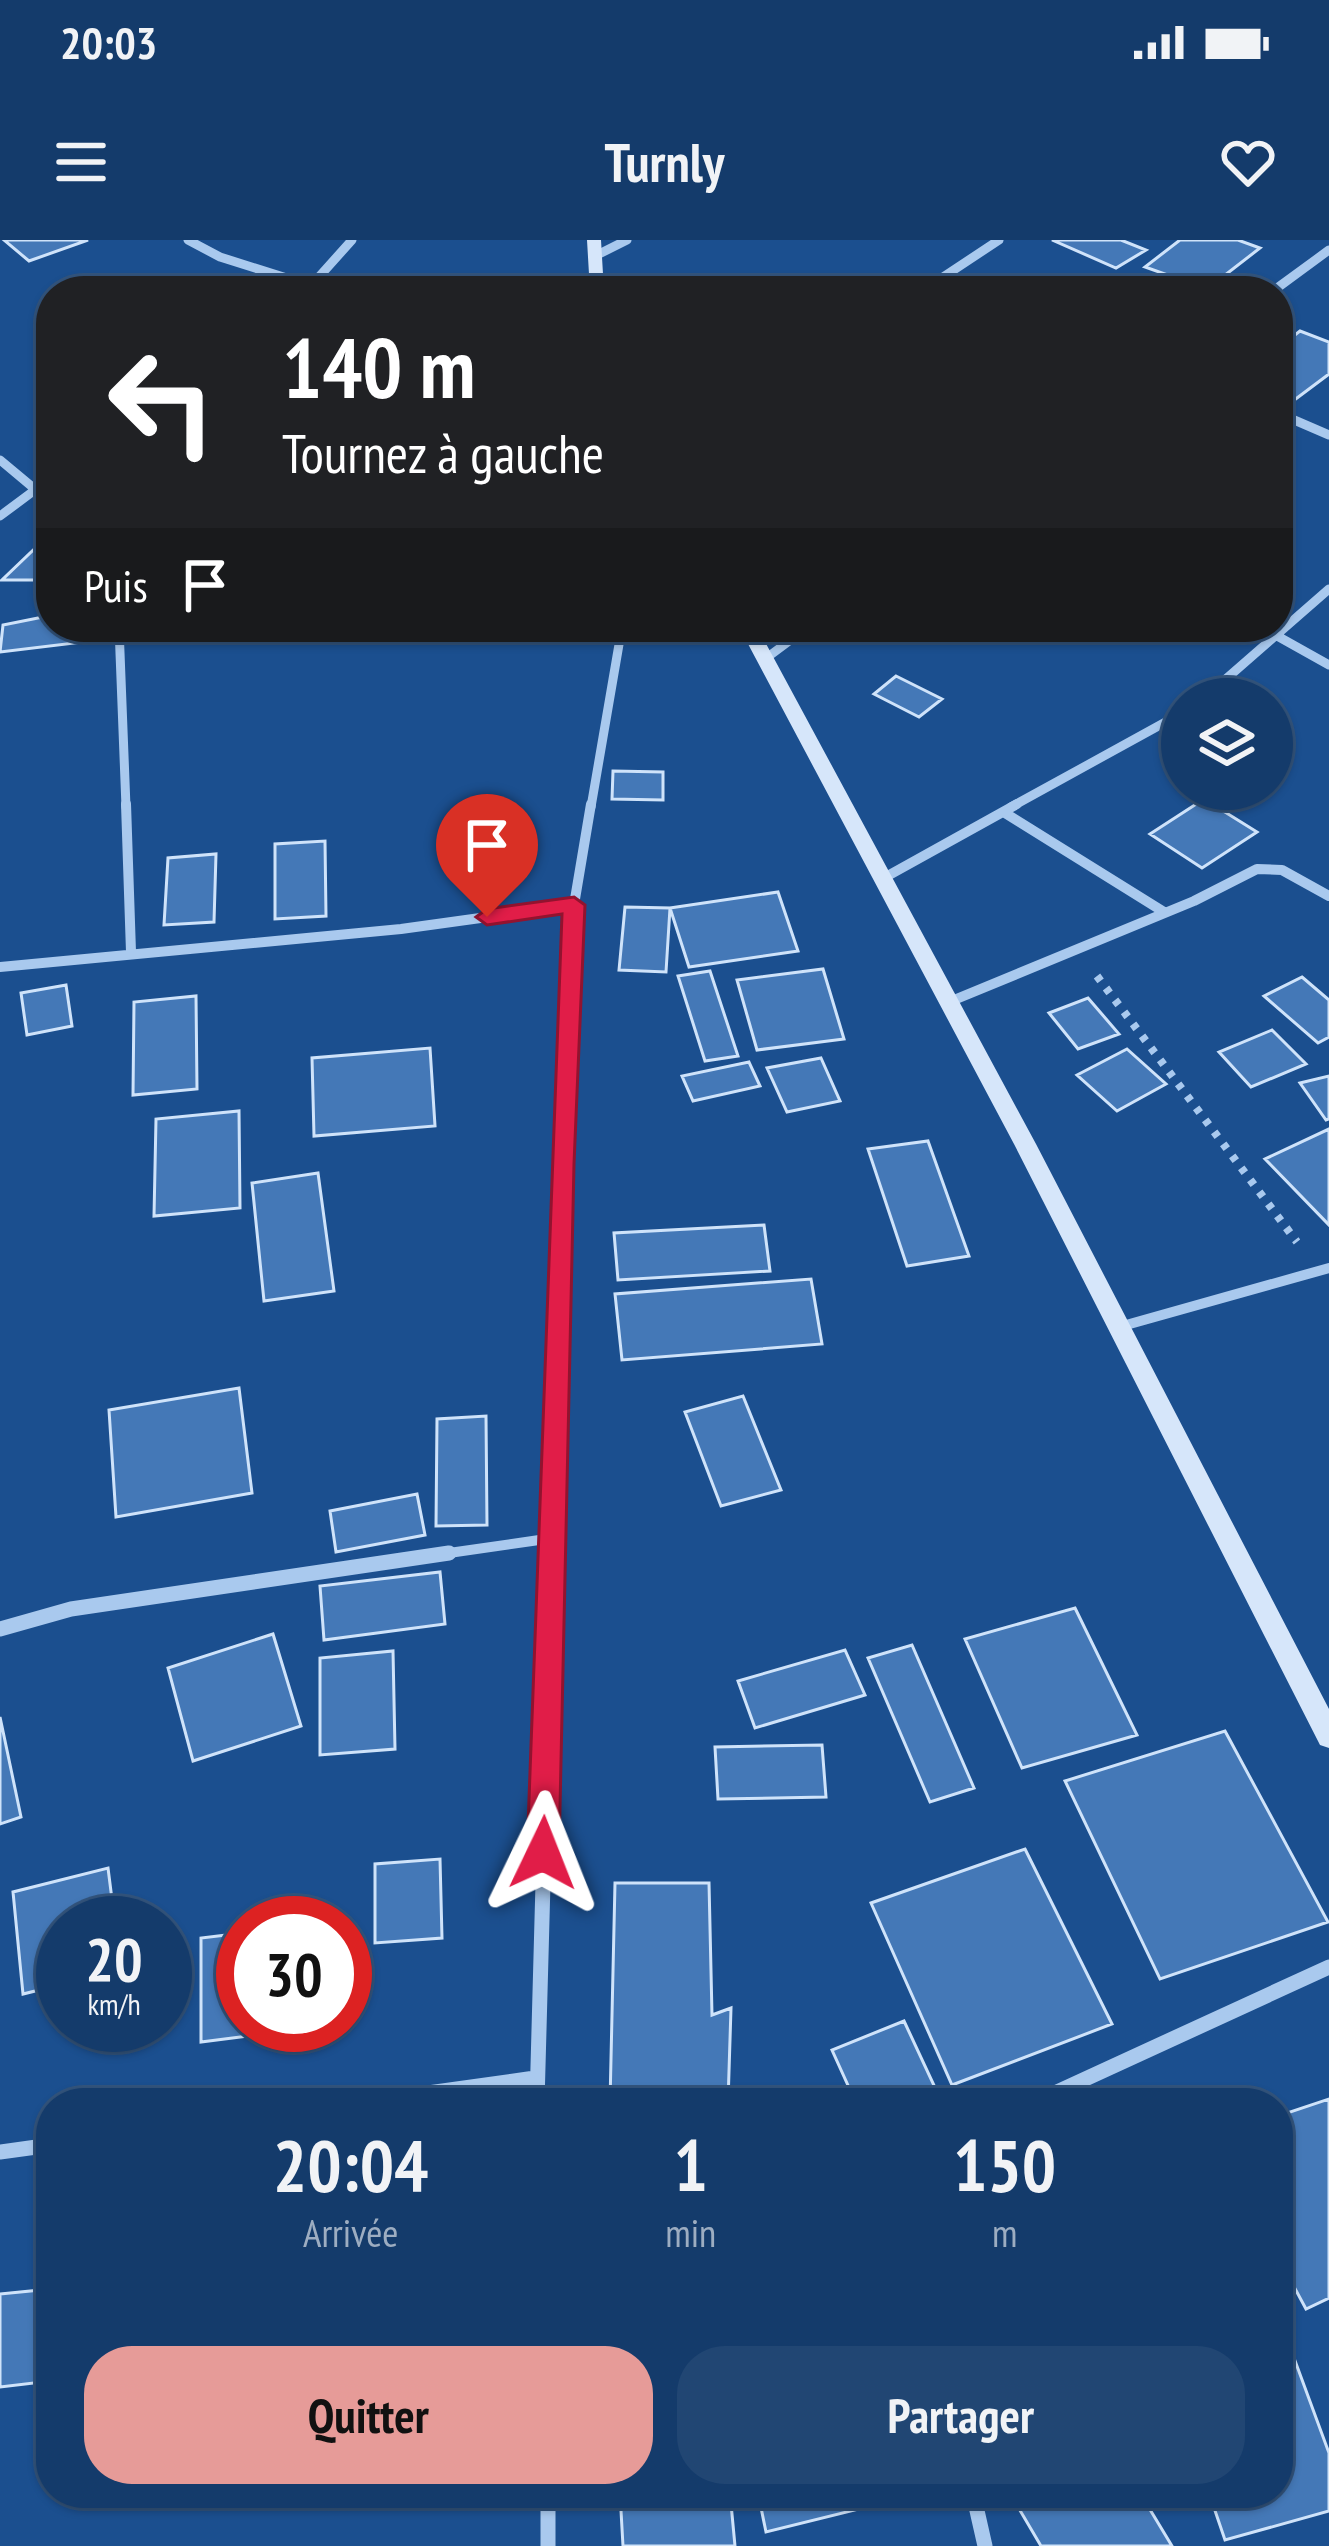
<!DOCTYPE html>
<html lang="fr">
<meta charset="utf-8">
<style>
:root{--surface:#143b6b;--page:#214673;--text:#f1f3f6;--muted:#9dadc1;--line:#33557e;--accent:#e69b98}
body{margin:0;font-family:"PT Sans Narrow",sans-serif;background:var(--page);color:var(--text);height:100vh;display:flex;flex-direction:column;font-size:45px;white-space:nowrap}
*{box-sizing:border-box;margin:0}
p{font-size:39px;color:var(--muted)}
.icon{flex:none;width:66px;height:66px;fill:none;stroke:currentColor;stroke-width:2;stroke-linecap:round;stroke-linejoin:round}
.map{position:relative;flex:1;overflow:hidden}
.side{position:absolute;left:36px;top:1848px;width:1257px;height:420px;display:flex;flex-direction:column;background:var(--surface);border-radius:48px;box-shadow:0 3px 9px #0004,0 0 0 3px var(--line)}
.side>*{flex:none}
.guide{position:absolute;left:36px;top:36px;width:1257px;height:366px;border-radius:48px;box-shadow:0 3px 9px #0004,0 0 0 3px var(--line);background:#202124;color:#fff;overflow:hidden}
.tools{position:absolute;left:1161px;top:438px;display:grid;gap:24px}
.tools a{display:grid;place-items:center;width:132px;height:132px;border-radius:50%;background:var(--surface);box-shadow:0 3px 9px #0004,0 0 0 3px var(--line);font-size:60px}
.speed{position:absolute;left:36px;top:1656px;display:flex;gap:24px;font-size:60px;font-weight:700;text-align:center}
.speed>*{display:grid;place-content:center;width:156px;height:156px;border-radius:50%;background:var(--surface);box-shadow:0 3px 9px #0004,0 0 0 3px var(--line);line-height:1}
.speed small{font-size:30px;font-weight:400}
.speed .limit{border:18px solid #d22;background:#fff;color:#111}
.pin{position:absolute;display:grid;place-items:center;width:102px;height:102px;color:#fff;margin:-123px -51px;border-radius:50% 50% 50% 0;rotate:-45deg;box-shadow:0 0 12px #0007}
.pin .icon{rotate:45deg}
.me{position:absolute;width:132px;margin:-66px;rotate:2deg;stroke-linejoin:round;filter:drop-shadow(0 0 9px #0008)}
.turn{display:flex;align-items:center;gap:42px;height:252px;padding:0 48px;font-size:54px}
.turn .icon{width:156px;height:156px;stroke-width:2.5}
.turn b{display:block;font-size:84px;line-height:102px}
.then{display:flex;align-items:center;height:114px;padding:0 48px;background:#0003;gap:24px;font-size:45px}
.eta{display:flex;justify-content:space-evenly;align-items:center;height:204px;text-align:center}
.eta b{font-size:72px;font-weight:700;line-height:84px}
.button{display:flex;gap:24px;margin-top:auto;padding:24px 48px}
.button a{flex:1;height:138px;border-radius:48px;background:var(--accent);color:#111;font-size:48px;font-weight:700;line-height:138px;text-align:center}
.button a+a{background:var(--page);color:var(--text)}
.status{display:flex;justify-content:space-between;align-items:center;height:84px;padding:0 60px;background:var(--surface);direction:ltr}
.status svg{height:33px;fill:currentColor}
header{display:flex;justify-content:space-between;align-items:center;height:156px;padding:0 48px;background:var(--surface);font-size:54px;font-weight:700}
.map>svg:first-child{display:block}
</style>
<div class="status"><b>20:03</b><svg viewBox="0 0 49 12"><path d="M0 12V9h3v3zM5 12V6h3v6zM10 12V3h3v9zM15 12V0h3v12zM26 1h20v11H26zM47 4h2v5h-2z"/></svg></div>
<header><svg class="icon" aria-label="menu" viewBox="0 0 24 24"><path d="M4 6h16M4 12h16M4 18h16"/></svg>Turnly<svg class="icon" aria-label="heart" viewBox="0 0 24 24"><path d="M12 20l-8-8c-3-5 5-10 8-4 3-6 11-1 8 4z"/></svg></header>
<div class="map">
<svg width="1329" height="2306" viewBox="0 0 1329 2306">
<rect width="100%" height="100%" fill="#1b4f8f"/>
<path fill="#4478b7" stroke="#cfe3fa" stroke-width="3" d="M4,0h84l-59,21z
M1052,0h69l25,10 -30,18z
M1180,0h58l22,8 -53,41 -62,-22z
M1300,91l29,11v32l-40,30 -11,-5v-51z
M51,293v47h-49z
M43,350h8v37h32v15l-83,10 3,-27 40,-8z
M896,436l46,23 -23,18 -45,-23z
M613,531l50,1v28l-51,-1z
M1204,559l53,33 -55,36 -52,-34z
M325,601l1,75 -51,3v-75z
M216,614l-2,68 -50,3 4,-67z
M778,652l20,59 -109,16 -19,-59z
M625,667l45,1 -4,64 -47,-2z
M823,729l21,70 -87,11 -20,-70z
M710,731l28,85 -33,5 -27,-85z
M1302,737l27,23v37l-11,6 -54,-47z
M66,745l6,41 -45,9 -6,-42z
M196,756l1,93 -64,6 1,-93z
M1088,758l31,36 -41,15 -29,-36z
M1272,790l34,34 -55,23 -32,-35z
M430,808l5,78 -121,10 -2,-78z
M1127,809l39,35 -49,27 -40,-36z
M821,818l19,43 -53,11 -20,-44z
M749,822l11,24 -67,15 -11,-25z
M1329,836v43l-3,1 -26,-37z
M239,871l1,97 -86,8 2,-97z
M1329,889v96l-64,-66z
M928,901l41,115 -62,10 -39,-117z
M318,933l16,118 -70,10 -12,-118z
M764,985l6,46 -152,9 -4,-47z
M811,1039l11,65 -200,16 -7,-66z
M239,1148l13,105 -136,24 -7,-107z
M743,1156l38,94 -60,16 -36,-94z
M486,1176l1,109 -51,1 1,-107z
M417,1254l8,41 -89,17 -6,-41z
M440,1332l5,52 -121,16 -4,-54z
M1075,1368l62,127 -115,33 -57,-129z
M273,1394l28,92 -108,35 -25,-93z
M912,1405l62,143 -44,14 -62,-144z
M845,1410l20,45 -110,33 -17,-47z
M393,1411l2,98 -75,6v-97z
M0,1477l21,100 -21,7z
M1225,1491l103,191 -168,57 -95,-198z
M822,1505l4,52 -108,2 -3,-52z
M1025,1609l87,175 -160,61 -81,-182z
M440,1619l2,79 -67,5v-79z
M108,1628l7,55h-52v61l-40,10 -10,-102z
M615,1643h94l3,132 19,-7 -3,95h-118z
M243,1693v92h13v10l-55,7v-104z
M904,1781l34,73 -22,9h-60l-24,-53z
M1329,1859v199l-23,11 -28,-52v-141z
M51,2049v92l-51,6v-93z
M1294,2118l35,95v58l-104,29 -16,-47h69v-131z
M620,2253h110l5,53h-112z
M758,2253h97l4,16 -93,23z
M1040,2253h100l32,53h-131l-23,-39z"/>
<g fill="none" stroke-linecap="round" stroke-linejoin="round">
<path stroke="#a9c9ee" stroke-width="8" stroke-dasharray="6 9" stroke-linecap="butt" d="M1097,736l200,266"/>
<path stroke="#a9c9ee" stroke-width="9" d="M188,0l32,17 92,29
M597,15l30,-15
M309,48l43,-48
M922,51l77,-51
M1273,51l56,-41
M1278,173l51,22
M0,220l36,30
M0,276l51,-38
M119,387l7,180
M1279,397l50,28
M765,419l43,-32
M1203,459l126,-110
M591,567l31,-180
M1011,567l171,-94"/>
<path stroke="#a9c9ee" stroke-width="10" d="M126,564l5,148
M1005,573l159,99
M882,639l135,-75
M0,727l401,-38 173,-24
M949,762l245,-101 63,-32 25,1 47,26
M1119,1087l210,-59
M428,1316l125,-18
M552,1316l22,-651 17,-101"/>
<path stroke="#a9c9ee" stroke-width="15" d="M0,1389l71,-20 378,-56
M356,1863l179,-25
M537,1863l15,-550
M1033,1863l296,-136
M0,1912l51,-7
M548,2253v53
M973,2253l12,53"/>
<path fill="#d6e6fa" fill-rule="evenodd" d="M587,0h14l3,51h-14z
M739,387h18l279,517 293,565v39l-9,-3 -306,-601z"/>
</g>
<path fill="#e11d48" stroke="#92132f" stroke-width="3" d="M574,657l11,8 -11,259 -15,689 -5,11 -11,4 -11,-4 -5,-11 35,-939 -75,11 -11,-8 11,-8z"/>
</svg>
<div class="tools">
<a><svg class="icon" aria-label="layers" viewBox="0 0 24 24"><path d="M12 4l9 5-9 5-9-5zM3 14l9 5 9-5"/></svg></a>
</div>
<div class="speed"><div>20<small>km/h</small></div><div class="limit">30</div></div>
<div class="pin" style="left:487px;top:677px;background:#d93025"><svg class="icon" aria-label="arrive" viewBox="0 0 24 24"><path d="M6 21V4h12l-3 4 3 4H6"/></svg></div>
<svg class="me" style="left:543px;top:1613px" viewBox="-20 -20 40 40"><path d="M0-17L14 15 0 8-14 15z" fill="#e11d48" stroke="#fff" stroke-width="4"/></svg>
<div class="guide">
<div class="turn"><svg class="icon" aria-label="left" viewBox="0 0 24 24"><path d="M17 20v-9H6M10 6l-5 5 5 5"/></svg><div><b>140 m</b>Tournez à gauche</div></div>
<div class="then">Puis<svg class="icon" aria-label="arrive" viewBox="0 0 24 24"><path d="M6 21V4h12l-3 4 3 4H6"/></svg></div>
</div>
<section class="side">
<div class="eta">
<div><b>20:04</b><p>Arrivée</p></div>
<div><b>1</b><p>min</p></div>
<div><b>150</b><p>m</p></div>
</div>
<div class="button"><a>Quitter</a><a>Partager</a></div>
</section>
</div>
